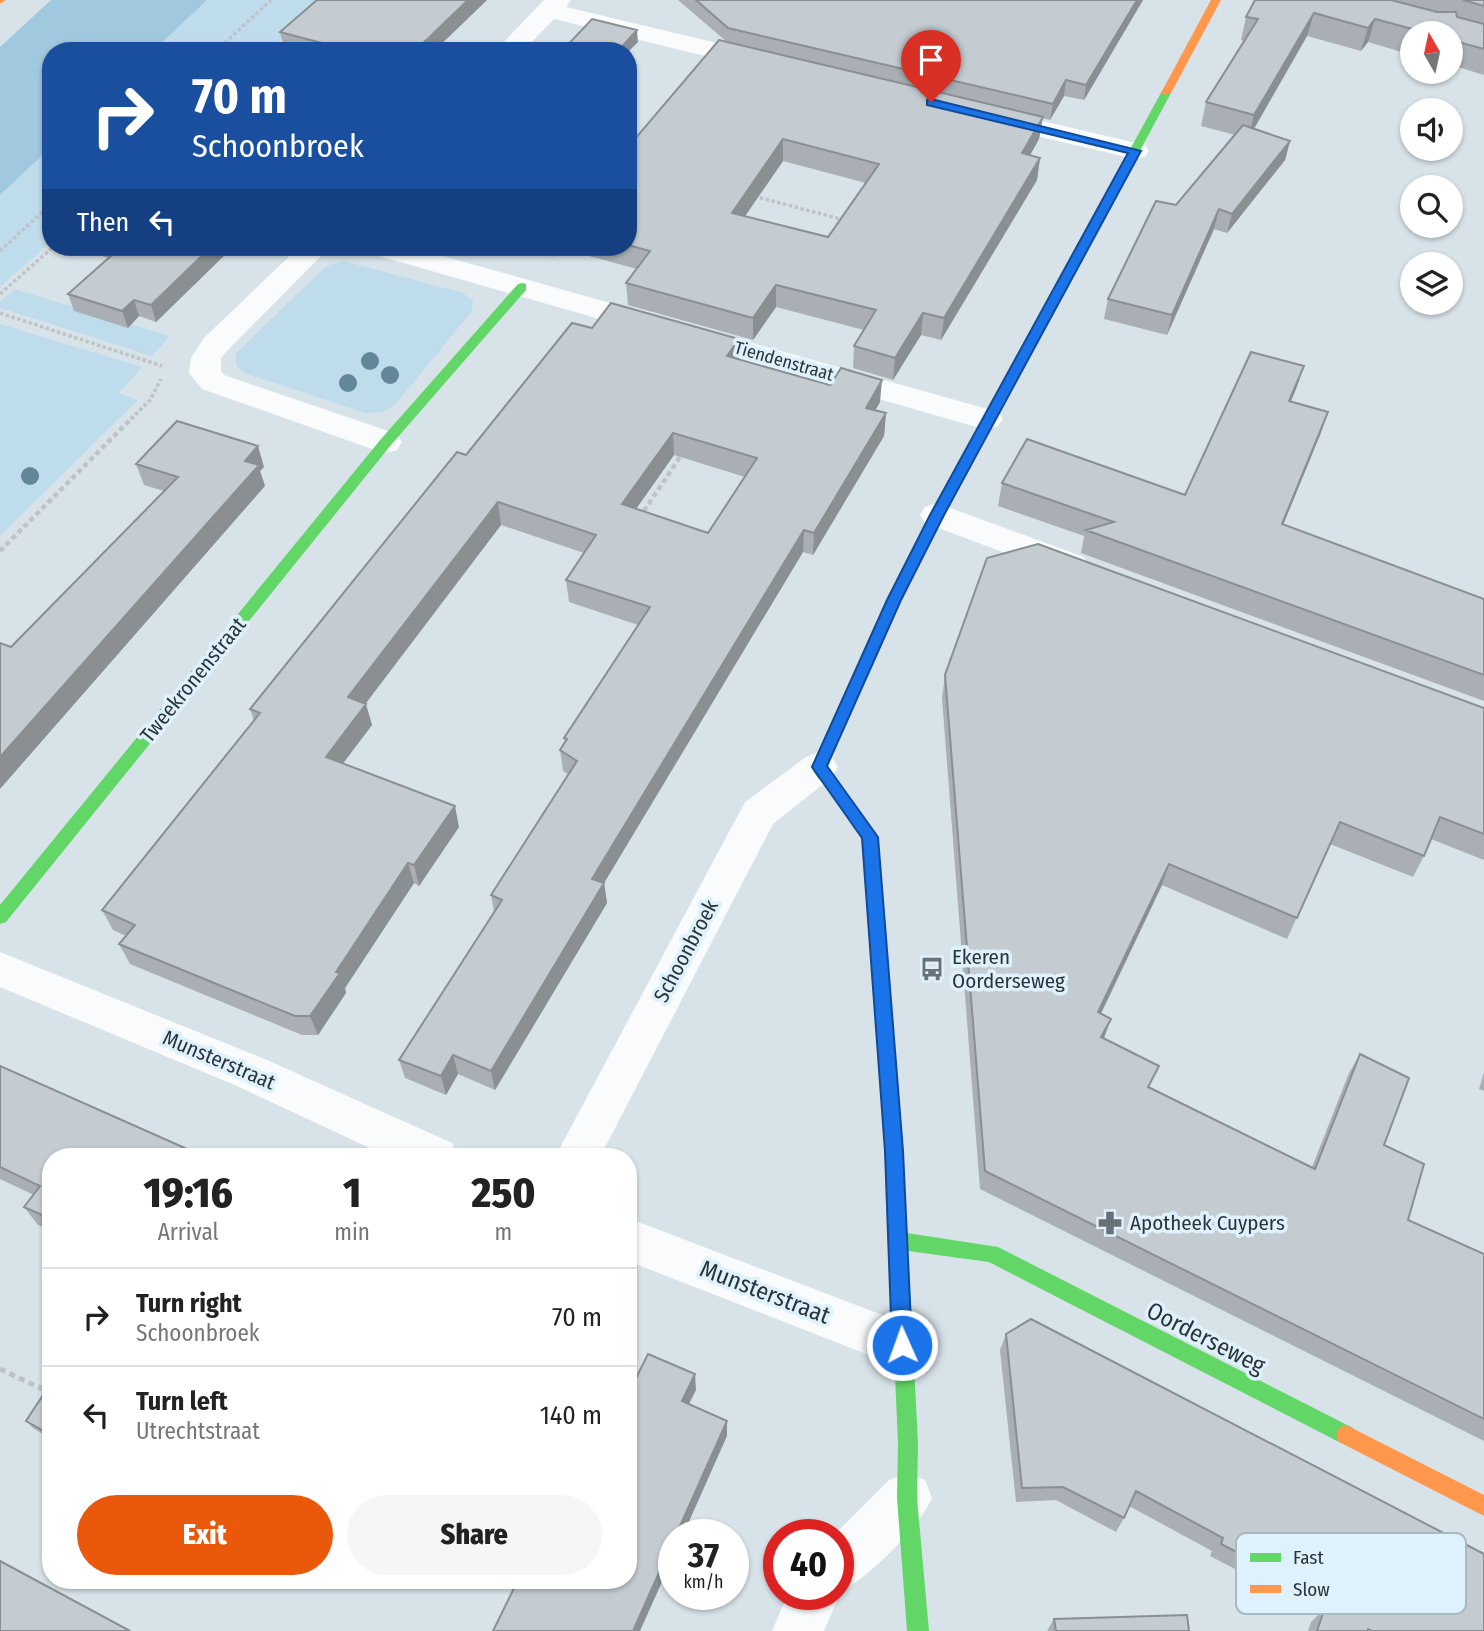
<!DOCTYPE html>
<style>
:root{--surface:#fff;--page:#f6f6f6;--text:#222;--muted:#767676;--line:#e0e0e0;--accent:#ea580c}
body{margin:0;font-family:"Fira Sans Condensed",sans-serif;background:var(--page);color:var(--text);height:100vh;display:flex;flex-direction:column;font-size:26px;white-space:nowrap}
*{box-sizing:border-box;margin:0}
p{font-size:23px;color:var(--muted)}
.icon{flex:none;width:38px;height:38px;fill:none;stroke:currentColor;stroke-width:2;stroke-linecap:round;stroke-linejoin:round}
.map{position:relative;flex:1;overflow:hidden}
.panel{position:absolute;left:42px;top:1148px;width:595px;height:441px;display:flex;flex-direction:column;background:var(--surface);border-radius:28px;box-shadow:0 2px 5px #0004}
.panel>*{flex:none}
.banner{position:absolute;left:42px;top:42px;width:595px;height:214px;border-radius:28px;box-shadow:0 2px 5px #0004;background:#1a4fa0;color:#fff;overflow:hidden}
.needle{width:46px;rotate:351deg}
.fabs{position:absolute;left:1400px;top:21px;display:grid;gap:14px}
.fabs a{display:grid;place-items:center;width:63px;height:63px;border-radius:50%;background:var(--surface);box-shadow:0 2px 5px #0004;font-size:35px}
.speed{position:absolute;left:658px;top:1519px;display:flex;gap:14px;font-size:35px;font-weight:700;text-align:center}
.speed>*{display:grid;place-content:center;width:91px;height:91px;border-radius:50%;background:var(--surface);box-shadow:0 2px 5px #0004;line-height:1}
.speed small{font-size:18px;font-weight:400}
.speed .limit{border:10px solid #d22;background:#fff;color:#111}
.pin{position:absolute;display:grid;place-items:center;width:60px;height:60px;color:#fff;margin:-72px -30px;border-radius:50% 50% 50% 0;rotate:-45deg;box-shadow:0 0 7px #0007}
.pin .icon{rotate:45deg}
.me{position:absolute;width:77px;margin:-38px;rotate:358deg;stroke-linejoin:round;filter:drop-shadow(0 0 5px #0008)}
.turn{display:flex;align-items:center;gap:24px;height:147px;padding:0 35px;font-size:32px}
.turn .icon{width:91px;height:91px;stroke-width:2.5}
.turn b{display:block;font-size:49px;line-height:60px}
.then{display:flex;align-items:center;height:66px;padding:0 35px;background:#0003;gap:14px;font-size:26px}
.eta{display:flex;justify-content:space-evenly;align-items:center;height:119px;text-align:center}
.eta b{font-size:42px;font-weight:800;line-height:49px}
.button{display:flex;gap:14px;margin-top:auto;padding:14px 35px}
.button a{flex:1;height:80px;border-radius:42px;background:var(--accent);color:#fff;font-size:28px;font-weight:800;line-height:80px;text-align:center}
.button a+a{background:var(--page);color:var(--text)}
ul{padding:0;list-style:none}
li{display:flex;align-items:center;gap:21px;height:98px;padding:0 35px;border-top:2px solid var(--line)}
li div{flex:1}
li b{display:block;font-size:26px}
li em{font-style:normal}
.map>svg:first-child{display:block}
</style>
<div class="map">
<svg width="1484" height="1631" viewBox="0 0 1484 1631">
<rect width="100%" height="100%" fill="#d8e3e9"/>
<path fill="#bfdced" d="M207,0h119l-58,51h-115z
M51,147v95l-51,45v-92z
M344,261l119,32 10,8 -1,10 -77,94 -13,7 -17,1 -121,-40 -8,-8v-12l86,-83 7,-5z
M14,289l156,47 -18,20 -152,-48v-6z
M0,324l142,43 -23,26 19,7 -138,136z"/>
<path fill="#a0c8de" d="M51,0h156l-54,51h-102v96l-51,48v-148z"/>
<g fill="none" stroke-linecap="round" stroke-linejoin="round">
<path stroke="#bfc3c6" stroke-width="3.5" stroke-dasharray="3.5 2.5" stroke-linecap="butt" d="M216,51l55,-51
M275,51l10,-9
M754,196l90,24
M0,251l51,-47
M551,256l8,-9
M0,294l53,-47
M0,313l162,53
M131,419l19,-19 11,-21"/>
<path stroke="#bfc3c6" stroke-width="4.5" stroke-dasharray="5 3.5" stroke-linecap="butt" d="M644,511l38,-57
M0,551l133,-134"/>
<path stroke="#bfc3c6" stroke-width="5" stroke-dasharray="6 4.5" stroke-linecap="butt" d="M0,1369l51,24"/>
<path fill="#f9fbfc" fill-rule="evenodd" d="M544,0h27l-5,7 205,49 4,6 -4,6 -9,2 -208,-51 -31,32h-28z
M991,109l154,36 4,6 -4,6 -10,2 -154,-36 -3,-6 3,-6z
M299,247h31l-104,105 -5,6v13l3,4 173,59 5,8 -5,8 -11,3 -11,-3 -173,-61 -13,-16 2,-15 13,-20z
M364,247h47l587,165 5,7 -5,7 -11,4 -618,-177z
M937,503l147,54 5,9 -5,9 -12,3 -147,-55 -5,-8 5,-8z
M819,752l13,5 6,10 -6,10 -59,47 -173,333h-45l190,-355 61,-45z
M0,952l267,108 185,83 6,14h-69l-152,-71 -237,-99z
M628,1218l291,111 7,16 -7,16 -17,7 -274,-107z
M907,1473l18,7 7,18c-12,28 -65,82 -93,94l1,2 -16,37h-52l16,-37h50v-59h-4l55,-55z"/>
<path fill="#63d668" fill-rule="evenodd" d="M1162,91l9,2 -227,422 -43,85 -74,166 8,12 -3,4c-11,4 -16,-6 -21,-15l76,-167 43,-85z
M522,283l4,1v6l-135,155 -385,477 -6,2v-19l381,-466 137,-155z
M882,988l6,2 2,5 17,238 91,14 355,181 3,7 -3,7 -7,3 -7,-3 -350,-180 -81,-11 10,192 -1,55 12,133h-22l-10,-133 1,-55 -13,-292 -11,-156 2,-5z"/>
<path fill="#ff974d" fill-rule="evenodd" d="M0,0h6l-6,4z
M1211,0h10l-50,93 -9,2 -1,-2z
M827,772l5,2 46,63 12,158 -2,5 -6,2 -6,-2 -2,-5 -12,-157 -40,-56 -3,-4 3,-4z
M1346,1425l138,70v21l-145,-74 -3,-7 3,-7z"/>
</g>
<g fill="#638797">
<circle cx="370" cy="361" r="9"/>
<circle cx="390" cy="375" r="9"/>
<circle cx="348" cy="383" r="9"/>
<circle cx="30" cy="476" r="9"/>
</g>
<path fill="#a9afb4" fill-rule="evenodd" d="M317,0h170l-53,51h-141l-9,-3 -4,-16z
M678,0h465l-59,100 -20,-4 -14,24 -8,-2 -3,21 -9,16 10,3 -3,22 -96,160 -20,-5 -28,45 -40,-12 1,-22 10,-16 -88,-23 -23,33 -125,-35 -2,-22 11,-14 -59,-16v-6h50v-100l99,-105zM783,161l83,22 -38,54 -83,-21z
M1255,0h229v75l-33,-10v-32h-39v22l-44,-13 -7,9 -54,-15 -53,93 36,12 -5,19 -58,73 -13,-4 -47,106 -63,-16 4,-20 68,-94 59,-70 -34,-9 5,-24 38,-61 -3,-1 5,-23z
M71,247h162l-77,75 -17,-6 -11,12 -54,-17 -6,-17 41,-36z
M592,328l147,11v20l141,43 -5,8 11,3 -2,23 -71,119 -10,-3 -199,331 3,20 -112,187 -37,-16 -12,21 -41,-17 -6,-18 95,-148 -3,-17 78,-120 -6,-4 -3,-21 5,-7 -1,-5 74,-113 -69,-23 -3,-22 18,-27 -83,-28 -136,178 7,22 -29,38 116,64 -40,59 -5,-3 -69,105 1,5 -28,42h-16l-172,-71 -11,-20 7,-8 -13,-6 -11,-20 152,-189 -4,-12 216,-254zM674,455l71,22 -37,56 -72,-24z
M1304,366l-8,23 -5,12 37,11 -8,23 -37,90 201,74v102l-403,-148 3,-17 -86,-30 4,-23 183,12z
M136,464l128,3 -4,4 5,15 -254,161 153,-156 -20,-6z
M945,675l539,33v152l-53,-21 -7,17 -11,21 -83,-33 -43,95 -125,-54 -61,129 3,24 46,49 162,80 37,-94 11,-19 24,91 24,75 76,34v187l-504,-252 -38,-491z
M0,1066l51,91v73l-13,-5 -14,-18 10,-12 -34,-16z
M1484,1072v19l-5,-2z
M1006,1334l478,297h-176l3,-9 9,-9 -110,-57 2,-5 -83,-45 -5,12 -8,14 -60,-32 -40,2 -16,-152z
M51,1383v56l-18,-11 -7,-7z
M1054,1619l135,12h-142z"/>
<path fill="#898f92" d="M468,0h19l-53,51h-19z
M1137,0h6l-59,100 2,-15z
M1314,13l-7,23 -59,103 6,-24z
M1375,19l-7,23 -7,9 7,-23z
M637,30l1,12 -10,10v-1h-10z
M1066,80l-2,16 -14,24 3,-16z
M1043,117l-4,22 -20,36 3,-22z
M783,139v22l-51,74v-22z
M1290,141l-5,19 -58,73 5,-19z
M1040,158l-3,22 -96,160 3,-22z
M1219,209l-5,20 -47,106 5,-20z
M211,247h22l-77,75 -5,-17z
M776,285v22l-23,33v-22z
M134,300l5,16 -11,12 -6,-17z
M923,313l-2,22 -28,45 2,-22z
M739,339v23l-12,-6z
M1304,366l-8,23 -15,35 8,-23z
M882,380l-2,22 -16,28 2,-22z
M1328,412l-8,23 -46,112 8,-23z
M886,413l-2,23 -71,119 1,-22z
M673,433l1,22 -50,71 -2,-22z
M258,446l6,21 -4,4 5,15 -265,303v-32z
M498,502l3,23 -147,194 -6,-22z
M804,530l-1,22 -199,331 3,20 -112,187 -4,-19 101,-192z
M366,704l6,21 -40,53 -6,-21z
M455,806l4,21 -40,59 -5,-21z
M408,863l6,20 -69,105 1,5 -28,42 -8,-19 26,-44z
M1169,864l-7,21 -70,147 6,-20z
M1111,1019l-7,19 -3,-1z
M453,1055l5,19 -12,21 -5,-19z
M695,1374l1,16 -13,26 -1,-15z
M727,1421v15l-44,99h-7z
M674,1539v16l-34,76h-7z"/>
<path fill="#c4ccd1" stroke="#898f92" stroke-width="2" fill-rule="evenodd" d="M317,0h151l-53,51h-83l5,-4 -57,-15z
M696,0h441l-51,85 -20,-5 -13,24 -325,-76z
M1255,0h136l46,12h19l1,5 27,7v25l-33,-9v-7h-24l-52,-14 -7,9 -54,-15 -60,102 -48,-13 52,-83 -12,-2z
M1463,0h21v6z
M592,19l45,11 -19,21h-56z
M719,40l324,77 -21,36 18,5 -96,160 -21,-5 -28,45 -41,-12 22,-36 -100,-25 -23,33 -127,-35 24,-32 -22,-6v-98zM783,139l96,25 -51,73 -96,-24z
M1243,125l47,16 -58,73 -13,-5 -47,106 -64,-16 48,-98 20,4z
M121,247h90l-60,58 -17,-5 -12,11 -54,-17z
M611,303l128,36 -12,17 103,29 11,-17 41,12 -16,28 20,5 -72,120 -10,-3 -212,349 12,4 -113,188 -38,-16 -12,21 -42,-16 103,-160 -11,-5 86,-134 -17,-11 7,-11 -3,-1 86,-131 -84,-27 30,-45 -98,-33 -150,195 18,7 -40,53 129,49 -41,59 -6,-2 -72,109 4,1 -30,43h-15l-176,-72 16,-19 -33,-15 158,-197 -10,-4 207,-257 9,3 106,-132 20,5zM673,433l84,25 -49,75 -86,-29z
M1251,352l53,14 -15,35 39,11 -46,112 202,75v76l-398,-145 28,-8 -112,-39 25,-44 158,56z
M177,421l81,25 -13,15 14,4 -259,292v-114l11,4 167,-170 -42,-13z
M1038,544l446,164v126l-44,-17 -16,39 -84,-34 -43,96 -128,-54 -71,148 13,7 -10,18 58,29 -11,21 167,82 45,-115 49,24 -25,67 40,19 -16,56 76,34v165l-499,-248 -40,-496 42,-117z
M0,1066l205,91h-154v62l-27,-12 16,-21 -40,-19z
M1031,1319l453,235v77h-112l-4,-2 -1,2h-50l7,-21 24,-1 -127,-65 2,-6 -87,-47 -12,27 -61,-31 -41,1 -16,-154z
M648,1354l47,20 -13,27 45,20 -51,114h-2v4l-41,92h-140l25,-51h110v-186z
M51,1383v52l-25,-14z
M0,1561l130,70h-130z
M1187,1615l2,16h-133l-2,-12z"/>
<path fill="#1a73e8" stroke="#114b97" stroke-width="2" d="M931,99l210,52 -197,364 -43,85 -74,166 51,71 25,314 9,194 -3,7 -7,2 -7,-2 -3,-7 -7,-194 -23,-313 -50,-71 75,-167 43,-85 198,-362 -201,-48v-5z"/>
<defs>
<g id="bus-bare" transform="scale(1.89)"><path d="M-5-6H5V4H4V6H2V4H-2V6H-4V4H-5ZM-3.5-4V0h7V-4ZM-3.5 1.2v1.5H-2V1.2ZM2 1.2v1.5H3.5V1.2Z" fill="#697177" stroke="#def2fd" stroke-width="2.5" paint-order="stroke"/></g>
<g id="pharmacy-bare" transform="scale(1.89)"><path d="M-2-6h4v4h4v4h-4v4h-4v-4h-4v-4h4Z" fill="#697177" stroke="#def2fd" stroke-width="2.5" paint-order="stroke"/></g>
</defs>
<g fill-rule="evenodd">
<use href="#bus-bare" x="932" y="969"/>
<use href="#pharmacy-bare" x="1110" y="1223"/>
</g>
<g text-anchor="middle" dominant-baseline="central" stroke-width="7" stroke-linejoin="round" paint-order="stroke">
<g font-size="18" fill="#2d3439" stroke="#def2fd">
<text transform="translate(784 361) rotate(16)">Tiendenstraat</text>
</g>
<g font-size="21" fill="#2d3439" stroke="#def2fd">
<text transform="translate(193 680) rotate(-51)">Tweekronenstraat</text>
<text transform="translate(686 951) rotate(-62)">Schoonbroek</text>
<text transform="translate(219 1060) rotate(23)">Munsterstraat</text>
</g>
<g font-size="21" fill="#2d3439" stroke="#def2fd" text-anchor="start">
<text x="952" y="957">Ekeren<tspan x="952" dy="24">Oorderseweg</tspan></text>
<text x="1130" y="1223">Apotheek Cuypers</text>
</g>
<g font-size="24" fill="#2d3439" stroke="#def2fd">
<text transform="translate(765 1292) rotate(21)">Munsterstraat</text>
<text transform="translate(1206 1338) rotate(27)">Oorderseweg</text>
</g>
</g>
<rect x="1236" y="1533" width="230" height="81" rx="10" fill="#def2fd" stroke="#a9b9c2" stroke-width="2"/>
<rect x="1250" y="1553" width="31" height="9" fill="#63d668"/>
<rect x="1250" y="1585" width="31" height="8" fill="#ff974d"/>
<g font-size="19" fill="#2d3439">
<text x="1293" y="1564">Fast</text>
<text x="1293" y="1596">Slow</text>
</g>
</svg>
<div class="fabs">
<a><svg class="needle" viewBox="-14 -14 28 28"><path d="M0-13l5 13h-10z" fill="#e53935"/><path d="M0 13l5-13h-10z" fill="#767676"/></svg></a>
<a><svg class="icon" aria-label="sound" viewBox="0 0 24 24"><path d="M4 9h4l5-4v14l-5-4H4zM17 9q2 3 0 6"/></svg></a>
<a><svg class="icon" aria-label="search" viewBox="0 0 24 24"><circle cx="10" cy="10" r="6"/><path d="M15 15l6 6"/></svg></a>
<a><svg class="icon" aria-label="layers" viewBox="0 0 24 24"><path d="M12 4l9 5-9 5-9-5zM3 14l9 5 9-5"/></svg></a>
</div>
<div class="speed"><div>37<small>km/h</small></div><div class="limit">40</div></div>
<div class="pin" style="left:931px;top:102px;background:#d93025"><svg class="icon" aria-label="arrive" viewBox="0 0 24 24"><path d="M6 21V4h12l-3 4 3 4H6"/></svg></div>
<svg class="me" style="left:902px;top:1345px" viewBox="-20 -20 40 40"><circle r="17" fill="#1a73e8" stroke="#fff" stroke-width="3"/><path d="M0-11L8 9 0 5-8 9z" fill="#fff"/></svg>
<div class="banner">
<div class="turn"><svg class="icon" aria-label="right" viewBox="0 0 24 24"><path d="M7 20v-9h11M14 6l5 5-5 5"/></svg><div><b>70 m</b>Schoonbroek</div></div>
<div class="then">Then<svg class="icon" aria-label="left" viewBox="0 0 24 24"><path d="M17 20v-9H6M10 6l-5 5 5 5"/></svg></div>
</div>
<section class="panel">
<div class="eta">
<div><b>19:16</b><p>Arrival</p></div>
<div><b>1</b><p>min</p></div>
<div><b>250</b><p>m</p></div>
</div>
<ul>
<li><svg class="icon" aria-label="right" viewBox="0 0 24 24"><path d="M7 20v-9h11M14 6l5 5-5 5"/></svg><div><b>Turn right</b><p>Schoonbroek</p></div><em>70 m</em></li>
<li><svg class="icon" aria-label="left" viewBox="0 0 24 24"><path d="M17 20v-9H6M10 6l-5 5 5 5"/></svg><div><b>Turn left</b><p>Utrechtstraat</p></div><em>140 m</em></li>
</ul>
<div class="button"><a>Exit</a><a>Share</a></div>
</section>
</div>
